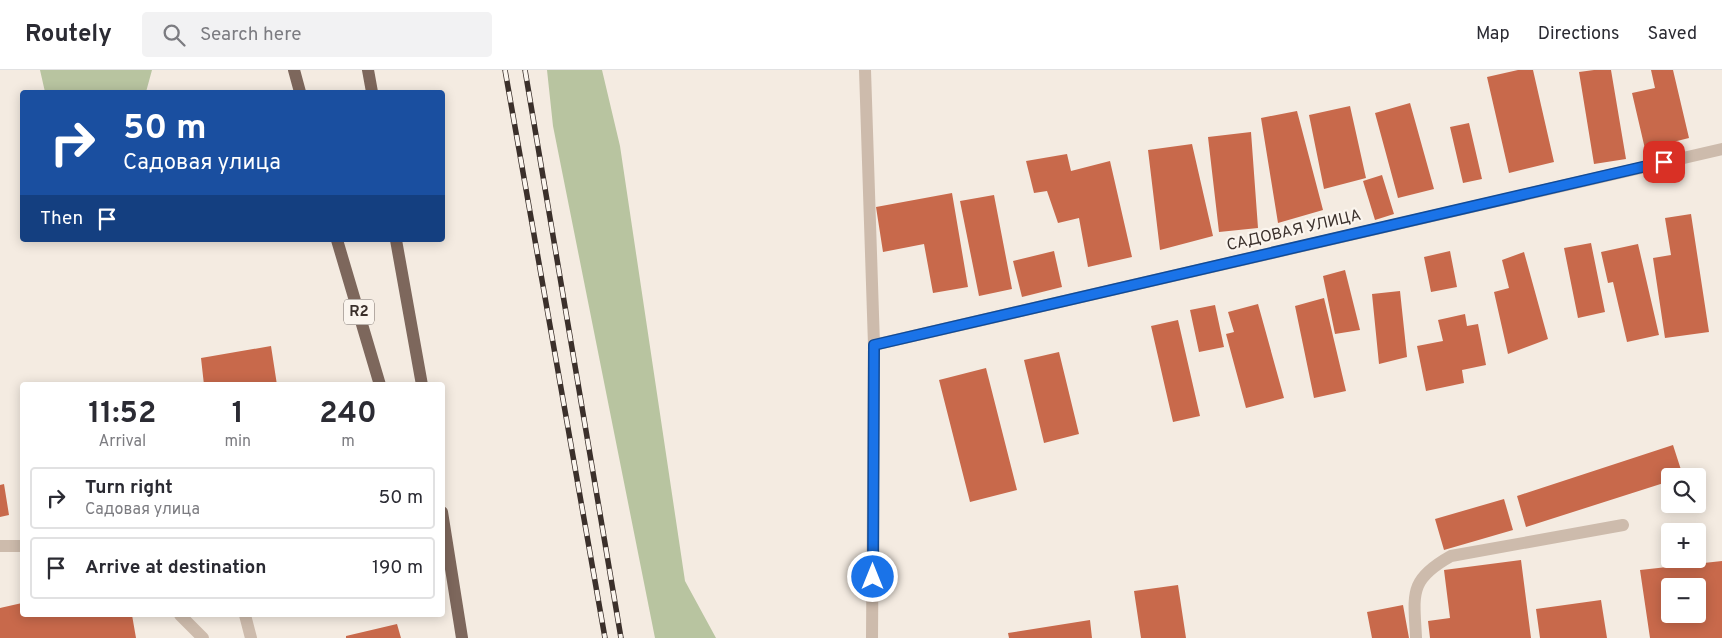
<!DOCTYPE html>
<meta charset="utf-8">
<style>
:root{--surface:#fff;--page:#f2f2f3;--text:#2b2b33;--muted:#7c7c81;--line:#e1e1e2}
body{margin:0;font-family:Overpass,sans-serif;background:var(--page);color:var(--text);height:100vh;display:flex;flex-direction:column;font-size:19px;white-space:nowrap}
*{box-sizing:border-box;margin:0}
p{font-size:16px;color:var(--muted)}
.icon{flex:none;width:28px;height:28px;fill:none;stroke:currentColor;stroke-width:2;stroke-linecap:round;stroke-linejoin:round}
.map{position:relative;flex:1;overflow:hidden}
.drawer{position:absolute;left:20px;top:312px;width:425px;height:235px;display:flex;flex-direction:column;background:var(--surface);border-radius:5px;box-shadow:0 2px 12px #0003}
.drawer>*{flex:none}
.hud{position:absolute;left:20px;top:20px;width:425px;height:152px;border-radius:5px;box-shadow:0 2px 12px #0003;background:#1a4fa0;color:#fff;overflow:hidden}
.controls{position:absolute;left:1661px;top:398px;display:grid;gap:10px}
.controls a{display:grid;place-items:center;width:45px;height:45px;border-radius:5px;background:var(--surface);box-shadow:0 2px 12px #0003;font-size:25px}
.pin{position:absolute;display:grid;place-items:center;width:42px;height:42px;color:#fff;margin:-21px;border-radius:10px;box-shadow:0 2px 8px #0006}
.me{position:absolute;width:55px;margin:-28px;rotate:0deg;stroke-linejoin:round;filter:drop-shadow(0 0 4px #0008)}
.turn{display:flex;align-items:center;gap:18px;height:105px;padding:0 20px;font-size:22px}
.turn .icon{width:65px;height:65px;stroke-width:2.5}
.turn b{display:block;font-size:35px;line-height:42px}
.then{display:flex;align-items:center;height:48px;padding:0 20px;background:#0003;gap:10px;font-size:19px}
.eta{display:flex;justify-content:space-evenly;align-items:center;height:85px;text-align:center}
.eta b{font-size:30px;font-weight:700;line-height:35px}
ul{padding:0;list-style:none}
li{display:flex;align-items:center;gap:15px;height:62px;margin:0 10px 8px;padding:0 10px;border:2px solid var(--line);border-radius:5px}
li div{flex:1}
li b{display:block;font-size:19px}
li em{font-style:normal}
header{display:flex;align-items:center;gap:30px;box-sizing:border-box;height:70px;padding:0 25px;background:var(--surface);border-bottom:1px solid var(--line)}
header strong{font-size:24px}
nav{display:flex;gap:28px;margin-inline-start:auto;font-size:18px}
.search{width:350px;height:45px;background:var(--page);display:flex;align-items:center;gap:12px;box-sizing:border-box;padding:0 18px;border-radius:5px;color:var(--muted);font-size:19px}
.map>svg:first-child{display:block}
</style>
<header>
<strong>Routely</strong>
<div class="search"><svg class="icon" aria-label="search" viewBox="0 0 24 24"><circle cx="10" cy="10" r="6"/><path d="M15 15l6 6"/></svg>Search here</div>
<nav><a>Map</a><a>Directions</a><a>Saved</a></nav>
</header>
<div class="map">
<svg width="1722" height="568" viewBox="0 0 1722 568">
<rect width="100%" height="100%" fill="#f4ebe1"/>
<path fill="#b8c4a0" d="M40,0h112l-6,22h-101z
M547,0h55l18,76 65,435 31,57h-61l-102,-512z"/>
<path fill="#c8694b" fill-rule="evenodd" d="M1518,0h15l21,92 -45,11 -22,-96z
M1594,0h17l15,89 -32,5 -15,-92z
M1651,0h22l16,68 -44,11 -13,-56 23,-5z
M1410,33l24,86 -36,9 -23,-85z
M1350,36l16,72 -42,11 -15,-74z
M1297,41l26,99 -45,13 -17,-105z
M1469,53l13,56 -19,4 -13,-56z
M1251,62l7,96 -39,4 -11,-95z
M1192,74l21,92 -53,14 -12,-100z
M1067,84l4,17 39,-10 22,96 -44,10 -9,-49 -21,5 -11,-32 -13,2 -8,-32z
M1382,105l12,39 -19,6 -12,-39z
M952,123l16,94 -35,6 -9,-49 -41,8 -7,-45z
M994,125l18,94 -33,7 -19,-95z
M1691,144l18,118 -44,6 -12,-80 18,-3 -6,-37z
M1591,173l14,69 -27,6 -14,-70z
M1638,174l21,91 -32,7 -14,-60 -5,1 -7,-31z
M1054,181l8,36 -40,10 -9,-36z
M1450,181l7,36 -26,5 -7,-35z
M1524,182l24,87 -40,15 -14,-62 15,-4 -7,-28z
M1345,200l15,60 -25,4 -12,-58z
M1400,221l7,66 -28,7 -7,-70z
M1324,228l22,93 -32,7 -19,-92z
M1258,234l26,94 -38,10 -20,-74 8,-2 -6,-20z
M1215,235l9,42 -25,5 -9,-42z
M1465,244l2,12 11,-2 8,41 -24,5 2,13 -38,8 -9,-45 26,-5 -5,-21z
M1178,250l22,96 -27,6 -22,-96z
M271,276l6,39h-73l-3,-27z
M1059,282l20,82 -35,9 -20,-83z
M986,298l31,122 -47,12 -31,-122z
M1673,375l10,31h-13v5l-144,46 -9,-31z
M4,414l5,31 -9,2v-32z
M1504,429l9,31 -69,20 -9,-31z
M1521,490l10,78h-101l-2,-17 22,-3 -6,-48z
M1722,491v77h-72l-10,-68zM1670,516h28v28h-28z
M1178,515l8,53h-45l-7,-47z
M1601,530l6,38h-67l-4,-29z
M22,533v12h110l4,23h-136v-30z
M1403,535l6,33h-37l-5,-26z
M1090,550l2,18h-83l-1,-5z
M397,554l4,14h-55v-2z"/>
<g fill="none" stroke-linecap="round" stroke-linejoin="round">
<path stroke="#cdbbac" stroke-width="12" d="M865,0l9,275 -2,293
M874,275l848,-196
M0,476h22
M180,545l23,23
M245,545l6,23
M1416,568c-2,-44 -8,-58 35,-82l172,-31"/>
<path stroke="#7d675c" stroke-width="12" d="M294,0l6,22
M368,0l4,22
M337,170l43,145
M396,170l26,145
M442,442l20,126"/>
<g stroke="#3b302b" stroke-width="5.5">
<path id="rail" d="M505,0l100,568
M525,0l96,568"/>
</g>
<use href="#rail" stroke="#fbf5ee" stroke-width="4" stroke-dasharray="11" stroke-linecap="butt"/>
</g>
<g fill="none" stroke-linecap="round" stroke-linejoin="round">
<g stroke="#114b97" stroke-width="12">
<path id="route" d="M873,507l1,-232 790,-183"/>
</g>
<use href="#route" stroke="#1a73e8" stroke-width="9"/>
</g>
<g text-anchor="middle" dominant-baseline="central" stroke-width="4.5" stroke-linejoin="round" paint-order="stroke">
<rect fill="#fbf5ee" stroke="#756b66" stroke-width="1" x="344" y="229.5" width="30" height="25" rx="4"/>
<g font-size="15" font-weight="bold" fill="#3b302b">
<text x="359" y="242">R2</text>
</g>
<g font-size="16" fill="#3b302b" stroke="#fbf5ee">
<text transform="translate(1294 161) rotate(-13)">САДОВАЯ УЛИЦА</text>
</g>
</g>
</svg>
<div class="controls">
<a><svg class="icon" aria-label="search" viewBox="0 0 24 24"><circle cx="10" cy="10" r="6"/><path d="M15 15l6 6"/></svg></a>
<a>+</a>
<a>−</a>
</div>
<div class="pin" style="left:1664px;top:92px;background:#d93025"><svg class="icon" aria-label="arrive" viewBox="0 0 24 24"><path d="M6 21V4h12l-3 4 3 4H6"/></svg></div>
<svg class="me" style="left:873px;top:507px" viewBox="-20 -20 40 40"><circle r="17" fill="#1a73e8" stroke="#fff" stroke-width="3"/><path d="M0-11L8 9 0 5-8 9z" fill="#fff"/></svg>
<div class="hud">
<div class="turn"><svg class="icon" aria-label="right" viewBox="0 0 24 24"><path d="M7 20v-9h11M14 6l5 5-5 5"/></svg><div><b>50 m</b>Садовая улица</div></div>
<div class="then">Then<svg class="icon" aria-label="arrive" viewBox="0 0 24 24"><path d="M6 21V4h12l-3 4 3 4H6"/></svg></div>
</div>
<section class="drawer">
<div class="eta">
<div><b>11:52</b><p>Arrival</p></div>
<div><b>1</b><p>min</p></div>
<div><b>240</b><p>m</p></div>
</div>
<ul>
<li><svg class="icon" aria-label="right" viewBox="0 0 24 24"><path d="M7 20v-9h11M14 6l5 5-5 5"/></svg><div><b>Turn right</b><p>Садовая улица</p></div><em>50 m</em></li>
<li><svg class="icon" aria-label="arrive" viewBox="0 0 24 24"><path d="M6 21V4h12l-3 4 3 4H6"/></svg><div><b>Arrive at destination</b></div><em>190 m</em></li>
</ul>
</section>
</div>
